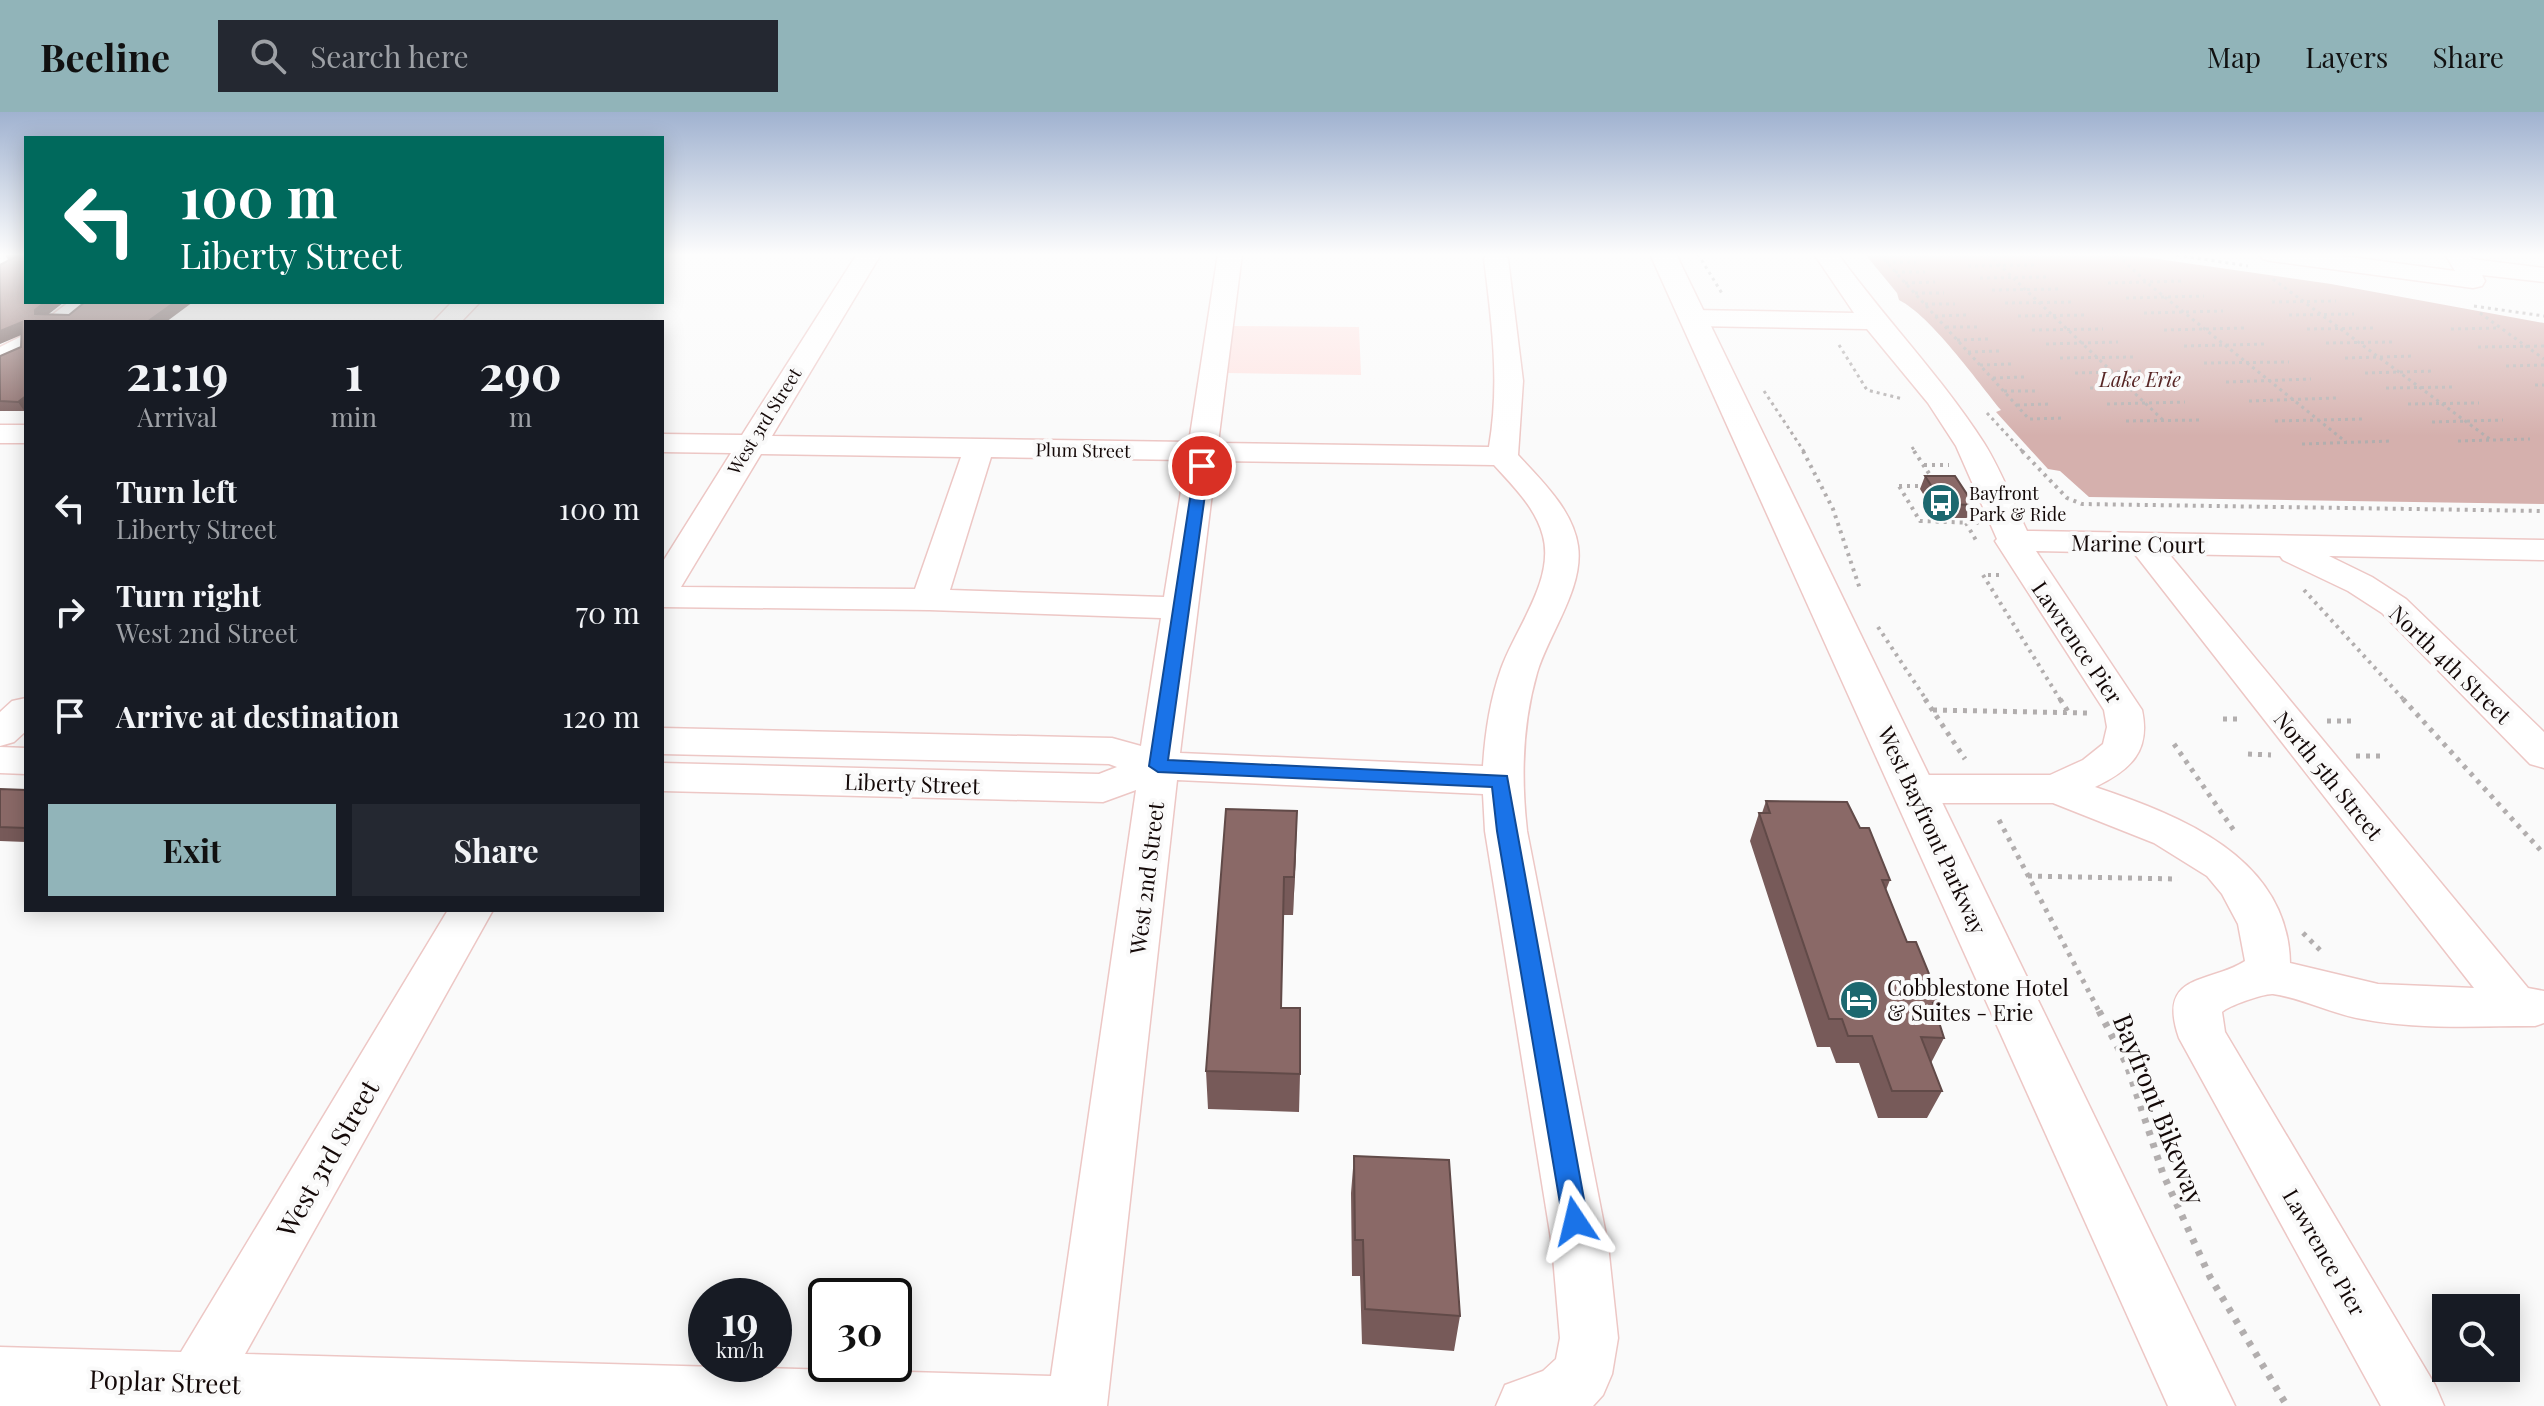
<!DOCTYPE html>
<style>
:root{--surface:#171b24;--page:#242831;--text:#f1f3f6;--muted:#9ea1a6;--accent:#91b4b9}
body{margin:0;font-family:"Playfair Display",serif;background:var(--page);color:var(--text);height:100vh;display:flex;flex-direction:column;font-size:30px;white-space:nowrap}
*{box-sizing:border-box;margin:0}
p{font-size:26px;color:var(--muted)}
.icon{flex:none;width:44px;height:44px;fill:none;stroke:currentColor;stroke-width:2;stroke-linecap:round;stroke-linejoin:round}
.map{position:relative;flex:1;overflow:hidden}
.drawer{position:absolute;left:24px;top:208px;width:640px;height:592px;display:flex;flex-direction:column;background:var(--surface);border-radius:0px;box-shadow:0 4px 20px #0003}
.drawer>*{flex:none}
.banner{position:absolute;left:24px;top:24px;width:640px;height:168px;border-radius:0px;box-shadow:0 4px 20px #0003;background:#00695c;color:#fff;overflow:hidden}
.buttons{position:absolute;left:2432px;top:1182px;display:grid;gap:16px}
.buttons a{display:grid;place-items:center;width:88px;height:88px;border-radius:0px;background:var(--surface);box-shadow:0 4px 20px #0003;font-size:40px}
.speed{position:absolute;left:688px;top:1166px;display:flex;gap:16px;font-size:40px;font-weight:700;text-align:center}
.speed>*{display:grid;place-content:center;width:104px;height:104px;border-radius:50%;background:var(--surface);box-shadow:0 4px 20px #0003;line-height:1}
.speed small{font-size:20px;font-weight:400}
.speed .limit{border:4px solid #111;border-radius:12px;background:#fff;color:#111}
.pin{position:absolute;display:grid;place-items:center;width:68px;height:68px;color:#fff;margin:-34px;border:4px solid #fff;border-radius:50%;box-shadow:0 2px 8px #0007}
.me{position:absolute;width:88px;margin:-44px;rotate:350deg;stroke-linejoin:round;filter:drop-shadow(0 0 6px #0008)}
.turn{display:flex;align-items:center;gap:28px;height:168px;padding:0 24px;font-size:36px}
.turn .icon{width:104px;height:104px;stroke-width:2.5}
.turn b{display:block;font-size:56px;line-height:68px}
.eta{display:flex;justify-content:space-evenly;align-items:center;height:136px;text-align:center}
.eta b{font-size:48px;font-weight:700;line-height:56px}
.cta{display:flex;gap:16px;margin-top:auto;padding:16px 24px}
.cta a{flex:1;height:92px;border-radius:0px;background:var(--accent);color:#111;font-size:32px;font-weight:700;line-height:92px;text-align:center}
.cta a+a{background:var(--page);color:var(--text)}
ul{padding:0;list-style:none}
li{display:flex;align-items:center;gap:24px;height:104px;padding:0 24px}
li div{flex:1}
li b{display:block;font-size:30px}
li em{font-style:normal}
header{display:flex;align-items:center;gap:48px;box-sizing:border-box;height:112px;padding:0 40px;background:var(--accent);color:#111}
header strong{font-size:38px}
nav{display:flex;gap:44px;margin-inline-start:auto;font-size:28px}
.search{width:560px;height:72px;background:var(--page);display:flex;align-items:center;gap:20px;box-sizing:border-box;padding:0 28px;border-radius:0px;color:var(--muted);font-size:30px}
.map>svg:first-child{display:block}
</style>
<header>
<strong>Beeline</strong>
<div class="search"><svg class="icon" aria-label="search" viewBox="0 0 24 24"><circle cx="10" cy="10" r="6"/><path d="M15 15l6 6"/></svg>Search here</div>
<nav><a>Map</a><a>Layers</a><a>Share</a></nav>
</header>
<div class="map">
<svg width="2544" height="1294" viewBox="0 0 2544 1294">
<rect width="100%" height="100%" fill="#fafafa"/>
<path fill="#fee3e1" d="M1233,214l126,1 2,48 -133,-2z"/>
<path fill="#d5b0ad" d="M1865,142h244l42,4 180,26 213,39v181l-455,-7 -29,-26 -12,-2 -52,-57 5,-2c-24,-29 -70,-94 -102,-110l-2,-7z"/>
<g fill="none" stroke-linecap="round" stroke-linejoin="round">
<g stroke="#edc7c5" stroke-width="3">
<path id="minor" d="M857,142h24l-109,182 417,6 29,-188h24l-24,189 271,4c11,-63 3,-125 -5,-188l3,-5h18l3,5 15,122 -5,74c23,25 55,55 60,91 6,42 -29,87 -41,127 -15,52 -16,105 -10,158l81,414 10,93 -6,36 -9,21 -10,11h-97l9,-21 38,-14 13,-12 4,-21 -8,-93 -67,-414 -2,-37 -306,-14 -70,626h-1107v-59l181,5 267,-442h45l-248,444 806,22 85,-586 -33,12 -441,-11v-28l437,11 18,-7 -8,-3 -447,-10v-26l450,10 29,8 20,-128 -232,-8 -267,-3v-44l69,-110 -69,-1v-18l80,1zM761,342l200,3 -46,132 -234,-2zM991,345l195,3 -22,137 -214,-7zM1216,349l278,4c19,21 42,43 49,71 12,44 -28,93 -42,133 -11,31 -16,65 -18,97l-303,-13z
M1814,142h24c47,65 103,122 146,189 17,27 29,59 43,88l517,9v20l-215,-4 43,21 34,22 138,133v36l-14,-4 -148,-151 -34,-22 -65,-31 -3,-4 -111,-2 359,434 16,3v32l-9,3c-57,0 -116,4 -173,-7 -30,-5 -60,-21 -89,-25 -8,-1 -45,12 -51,18l3,20 210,353 9,21h-63l-202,-368c-23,-66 31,-54 66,-77l-7,-37 -16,-30 -15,-18 -53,-33 -101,-40h-140l-14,-4 -6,-10 6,-10 14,-4h137l33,-15 20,-16 4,-17 -3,-17 -109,-169 2,-2 -41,-93 -28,-43 -61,-74 -174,-3 -9,-2 -4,-6 4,-6 9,-2 161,3zM2036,439l98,2 340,435 -96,-4 -88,-21c-2,-106 -111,-148 -195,-176 35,-17 56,-35 47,-77z
M2259,142h69l127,17 -10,-17h24l3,5 72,9v14l-62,-7 3,6 -3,5 -9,2 -202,-27 -8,-2z
M69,190h30l-26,20h-30z
M452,190h28l-19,20h-28z
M26,222v20l-26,13v-20z
M0,313h26v18h-26z
M26,586v33l-12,11 -14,4v-34l12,-11z
M0,635l26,1v26l-26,-1z"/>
</g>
<g stroke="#edc7c5" stroke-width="3">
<path id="highway" d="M1650,142h26l559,1152h-67z"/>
</g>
<path stroke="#b2aeae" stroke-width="3" stroke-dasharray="3 4" stroke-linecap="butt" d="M1698,142l25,41
M1879,142l150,165 36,-1
M1988,142l176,167
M2170,142l78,12
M2118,143l28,27 200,160
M1886,150h30
M1968,154l67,-1
M1895,160h30
M1980,166l67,-1
M2273,167l218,161
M1905,171l30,-1
M2108,171l76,-2
M1992,178l69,-1
M1915,181h29
M2126,186l78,-2
M2272,190l64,-1
M2005,191l70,-1
M1925,192h30
M2474,194l70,10
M2144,201l79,-2
M2480,201l64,46
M2289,203l65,-1
M1935,204l31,-1
M2018,204l70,-1
M1946,215h31
M2307,217l66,-1
M2451,217l48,-1
M2032,218l71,-1
M2164,218l80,-2
M1957,228l31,-1
M2326,231l67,-1
M2046,232l72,-2
M1839,233l28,45 36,9
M2184,234l82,-2
M2478,235l66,-1
M1968,240l31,-1
M2060,246l74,-1
M2345,246l69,-2
M2204,251l85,-1
M1980,253l31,-1
M2506,254l38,-1
M2075,261l76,-2
M2365,261l70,-2
M1993,266l31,-1
M2226,270l85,-3
M2535,273h9
M2090,276l77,-1
M2386,276l70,-1
M1764,279l41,62
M2004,279h33
M2249,289l87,-3
M2107,292l78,-2
M2408,292l71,-1
M2017,293l33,-1
M1987,301l37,40
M2126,309l77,-1
M2275,309l87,-2
M2432,310l71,-2
M2458,329l72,-2
M2302,332l89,-3
M1912,335l4,6"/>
<path stroke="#b2aeae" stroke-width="4" stroke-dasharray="3 5" stroke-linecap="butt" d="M1803,339l30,58 27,80
M1914,339l18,27
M2022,339l45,47 15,6 462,7
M1924,353h25
M1899,374h53l25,37 -57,-2z
M1966,411l11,19
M1999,463h-16l78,126
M2304,478l101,111
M1878,515l49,74"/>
<path stroke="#b2aeae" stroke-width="5" stroke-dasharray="4 6" stroke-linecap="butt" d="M1925,587l40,60
M2060,587l9,14
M2403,587l141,155
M1933,598l154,3
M2223,607h19
M2327,609h27
M2174,632l61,88
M2248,642l23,1
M2356,644h27
M1999,708l101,193
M2028,764l150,3
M2303,821l18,18"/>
<path stroke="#b2aeae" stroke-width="7" stroke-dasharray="5 8" stroke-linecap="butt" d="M2099,899l28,54 36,109 47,103 77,129"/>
<use href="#minor" fill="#fff" fill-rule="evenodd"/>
<use href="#highway" fill="#fff" fill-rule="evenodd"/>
</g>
<path fill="#775a59" d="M5,142h21l38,48 -16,12 21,1 124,-13 -167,20v89h-26v-55l21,-9 1,-12 -14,-75z
M1925,364l49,29 -5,13h-31l-18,-29z
M0,677l26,1v52l-26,-1z
M1766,689l94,27 30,52 -4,10 21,52 34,61 -5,10 8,25 -13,25 11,28 -15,27h-49l-19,-55h-23l-6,-16h-13l-67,-206 9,-28h3z
M1226,697l70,41 -3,65h-10l-2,93 19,66 -1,38 -91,-3 -2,-38z
M1354,1044l106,160 -6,35 -92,-7 -2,-68h-8l-1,-83z"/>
<path fill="#614a48" d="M45,190h19l-23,18 -6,-6v-4z
M175,190h18l-27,20h-19z
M22,210l4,11 -26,11v-13z
M26,284v15l-1,1 -7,-10z
M1297,699l-1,39 -3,65 1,-38z"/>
<path fill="#8a6967" stroke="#614a48" stroke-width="2" d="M5,142h21v48h19l-10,8v4l34,1 16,-13h90l-28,20h-121v74l-8,6 -18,-1v-45l21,-9 1,-25 -22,9v-66l19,-10z
M1925,364h30l19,29 -31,-1z
M0,677l26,1v38l-26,-1z
M1766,689l81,1 13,26h9l21,52h-8l25,62h9l25,61h-8l11,35 -23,-1 21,54h-50l-20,-55h-24l-6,-17h-13l-70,-206h11z
M1226,697l71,2 -3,66h-10l-3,131h19v66l-94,-3z
M1354,1044l95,4 11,156 -95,-7 -2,-69h-8z"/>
<linearGradient id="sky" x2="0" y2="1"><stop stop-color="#a0b2d0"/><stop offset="0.44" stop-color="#fdfdfd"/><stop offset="1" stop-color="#fdfdfd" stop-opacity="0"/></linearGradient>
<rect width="2544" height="324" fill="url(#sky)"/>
<path fill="#1a73e8" stroke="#114b97" stroke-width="2" d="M1202,350l7,4 -41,294 339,16 81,445 -4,8 -9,3 -8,-3 -4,-8 -66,-390 -5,-44 -334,-15 -9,-6 46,-300z"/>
<defs>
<g id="bus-disc" transform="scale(2)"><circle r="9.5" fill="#1c686f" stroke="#fafafa"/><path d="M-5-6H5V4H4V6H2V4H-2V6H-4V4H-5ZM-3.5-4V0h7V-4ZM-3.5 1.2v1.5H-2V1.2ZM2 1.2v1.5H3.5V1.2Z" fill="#fff"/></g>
<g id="hotel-disc" transform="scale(2)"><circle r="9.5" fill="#1c686f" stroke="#fafafa"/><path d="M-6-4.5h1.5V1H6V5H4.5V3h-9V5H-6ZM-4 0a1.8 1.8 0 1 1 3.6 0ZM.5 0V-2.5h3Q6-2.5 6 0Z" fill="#fff"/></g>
</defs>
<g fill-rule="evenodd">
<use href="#bus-disc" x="1941" y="391"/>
<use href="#hotel-disc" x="1859" y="888"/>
</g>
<g text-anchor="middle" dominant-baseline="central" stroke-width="8" stroke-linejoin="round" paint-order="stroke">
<g font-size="18" fill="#140908" stroke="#fafafa">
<text transform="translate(764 309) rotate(-58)">West 3rd Street</text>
<text transform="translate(1083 338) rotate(1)">Plum Street</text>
</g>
<g font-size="18" fill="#140908" stroke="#fafafa" text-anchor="start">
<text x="1969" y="381">Bayfront<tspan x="1969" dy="21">Park &amp; Ride</tspan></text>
</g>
<g font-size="20" font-style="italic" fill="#572625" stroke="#fafafa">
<text x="2140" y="266">Lake Erie</text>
</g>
<g font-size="22" fill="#140908" stroke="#fafafa">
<text transform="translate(2138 431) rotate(1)">Marine Court</text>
<text transform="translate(2078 530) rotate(56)">Lawrence Pier</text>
<text transform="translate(2451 552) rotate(44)">North 4th Street</text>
<text transform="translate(2329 663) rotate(51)">North 5th Street</text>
<text transform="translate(912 671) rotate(2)">Liberty Street</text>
<text transform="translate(1933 718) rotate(65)">West Bayfront Parkway</text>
<text transform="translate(1146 766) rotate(-83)">West 2nd Street</text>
<text transform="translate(2325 1140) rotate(60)">Lawrence Pier</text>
</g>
<g font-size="22" fill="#140908" stroke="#fafafa" text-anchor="start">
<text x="1887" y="875">Cobblestone Hotel<tspan x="1887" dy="25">&amp; Suites - Erie</tspan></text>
</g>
<g font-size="26" fill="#140908" stroke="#fafafa">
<text transform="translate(2160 997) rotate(68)">Bayfront Bikeway</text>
<text transform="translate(327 1046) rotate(-60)">West 3rd Street</text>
<text transform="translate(165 1269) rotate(2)">Poplar Street</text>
</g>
</g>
</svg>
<div class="buttons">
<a><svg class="icon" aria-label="search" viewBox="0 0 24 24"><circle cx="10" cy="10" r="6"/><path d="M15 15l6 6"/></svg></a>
</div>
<div class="speed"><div>19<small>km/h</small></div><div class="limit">30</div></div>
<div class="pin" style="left:1202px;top:354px;background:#d93025"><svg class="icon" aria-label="arrive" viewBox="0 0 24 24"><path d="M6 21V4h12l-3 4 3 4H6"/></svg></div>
<svg class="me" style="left:1575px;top:1109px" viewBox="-20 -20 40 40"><path d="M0-17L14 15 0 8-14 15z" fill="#1a73e8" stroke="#fff" stroke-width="4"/></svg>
<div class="banner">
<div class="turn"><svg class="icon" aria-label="left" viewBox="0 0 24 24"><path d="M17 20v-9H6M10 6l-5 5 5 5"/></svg><div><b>100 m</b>Liberty Street</div></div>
</div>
<section class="drawer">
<div class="eta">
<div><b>21:19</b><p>Arrival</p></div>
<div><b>1</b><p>min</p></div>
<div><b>290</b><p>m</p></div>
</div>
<ul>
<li><svg class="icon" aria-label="left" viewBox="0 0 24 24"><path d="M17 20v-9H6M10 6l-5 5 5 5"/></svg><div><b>Turn left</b><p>Liberty Street</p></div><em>100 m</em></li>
<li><svg class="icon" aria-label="right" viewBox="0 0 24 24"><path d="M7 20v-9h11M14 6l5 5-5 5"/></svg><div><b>Turn right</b><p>West 2nd Street</p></div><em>70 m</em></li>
<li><svg class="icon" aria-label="arrive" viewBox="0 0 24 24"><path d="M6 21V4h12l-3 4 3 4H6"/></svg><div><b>Arrive at destination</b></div><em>120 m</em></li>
</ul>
<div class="cta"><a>Exit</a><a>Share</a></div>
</section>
</div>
